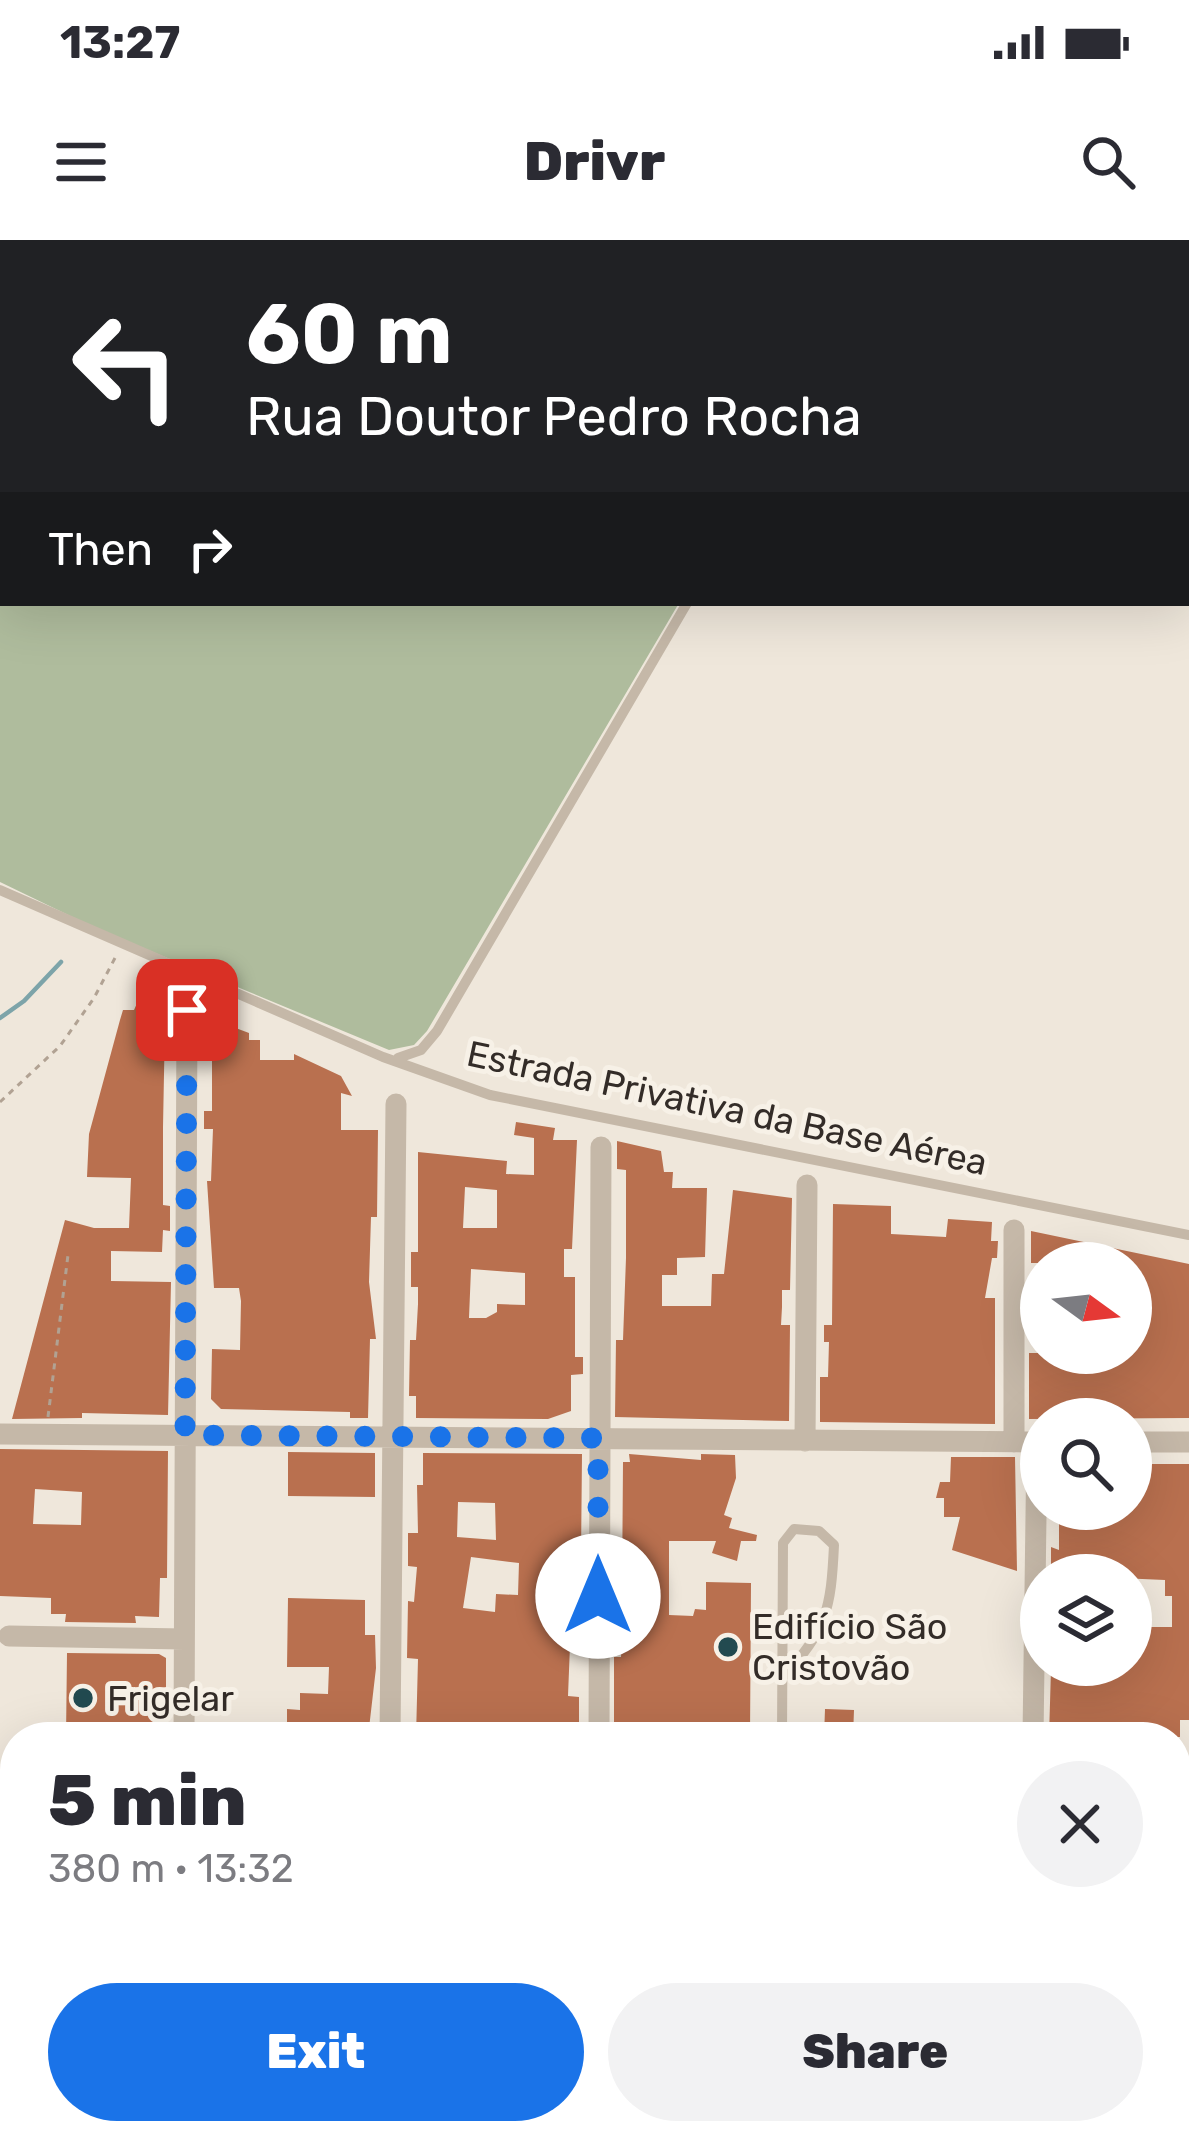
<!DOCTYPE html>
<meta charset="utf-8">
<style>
:root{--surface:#fff;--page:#f2f2f3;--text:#2b2b33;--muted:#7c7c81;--accent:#1a73e8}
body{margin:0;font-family:Rubik,sans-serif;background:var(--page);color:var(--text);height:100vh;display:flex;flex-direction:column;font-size:45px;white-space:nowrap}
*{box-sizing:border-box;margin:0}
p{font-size:39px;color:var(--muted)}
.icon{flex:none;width:66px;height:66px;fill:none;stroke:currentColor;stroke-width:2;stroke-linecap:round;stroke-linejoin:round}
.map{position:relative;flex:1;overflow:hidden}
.side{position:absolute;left:0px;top:1482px;width:1191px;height:423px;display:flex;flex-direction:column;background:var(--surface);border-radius:48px 48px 0 0;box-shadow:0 12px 48px #0002}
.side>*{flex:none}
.top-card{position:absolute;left:0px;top:0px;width:1191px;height:366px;box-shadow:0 12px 48px #0002;background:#202124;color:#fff;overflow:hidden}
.needle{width:78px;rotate:105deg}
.controls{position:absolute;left:1020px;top:1002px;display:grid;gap:24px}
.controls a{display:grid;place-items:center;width:132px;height:132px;border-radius:50%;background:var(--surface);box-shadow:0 12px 48px #0002;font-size:60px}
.pin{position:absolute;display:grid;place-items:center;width:102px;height:102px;color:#fff;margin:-51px;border-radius:24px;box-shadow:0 6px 18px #0006}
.me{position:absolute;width:132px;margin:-66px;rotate:0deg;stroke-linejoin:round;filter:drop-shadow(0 0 9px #0008)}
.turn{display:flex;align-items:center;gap:42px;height:252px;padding:0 48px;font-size:54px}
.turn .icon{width:156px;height:156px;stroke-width:2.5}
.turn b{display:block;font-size:84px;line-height:102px}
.then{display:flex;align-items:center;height:114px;padding:0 48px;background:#0003;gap:24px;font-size:45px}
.round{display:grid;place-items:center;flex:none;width:126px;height:126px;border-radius:63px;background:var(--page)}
.summary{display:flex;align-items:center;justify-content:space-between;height:204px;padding:0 48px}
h1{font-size:72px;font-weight:800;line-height:90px}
.cta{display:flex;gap:24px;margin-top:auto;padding:24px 48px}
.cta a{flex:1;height:138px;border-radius:72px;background:var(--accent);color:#fff;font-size:48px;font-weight:800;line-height:138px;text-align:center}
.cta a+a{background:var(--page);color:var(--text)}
.status{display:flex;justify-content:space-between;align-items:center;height:84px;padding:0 60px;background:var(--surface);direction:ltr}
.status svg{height:33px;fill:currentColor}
header{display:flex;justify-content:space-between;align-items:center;height:156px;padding:0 48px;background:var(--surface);font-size:54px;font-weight:800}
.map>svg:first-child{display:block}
</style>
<div class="status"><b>13:27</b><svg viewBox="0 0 49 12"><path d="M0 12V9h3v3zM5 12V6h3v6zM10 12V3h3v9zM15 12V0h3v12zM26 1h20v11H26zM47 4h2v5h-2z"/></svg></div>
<header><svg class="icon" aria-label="menu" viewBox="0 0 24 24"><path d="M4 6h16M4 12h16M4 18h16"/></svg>Drivr<svg class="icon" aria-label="search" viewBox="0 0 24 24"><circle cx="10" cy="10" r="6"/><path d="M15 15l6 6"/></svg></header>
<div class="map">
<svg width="1189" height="1903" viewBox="0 0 1189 1903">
<rect width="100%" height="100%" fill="#efe7db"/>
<path fill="#afbc9d" d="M0,0l187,3h-184v360h676l-252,428 -13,14 -25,5 -294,-122 -95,-46z
M294,0h557l-558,3z
M0,1739l15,2v149h87l-4,13h-98z"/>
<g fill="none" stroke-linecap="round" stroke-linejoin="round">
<path stroke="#7da4a9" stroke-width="4.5" d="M0,778l24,-17 37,-39"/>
<path stroke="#918a82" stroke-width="117" d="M202,3l1,-3"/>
</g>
<path fill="#b9704f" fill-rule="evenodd" d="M139,759h34l-1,22h-7l-2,106v78l7,1v25l-7,-1 -1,22 -51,-1v30l60,1 -3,133 -86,-2v5l-70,1 53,-199 29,8h35l2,-50 -44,-1 2,-43 31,-114 3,-10h11z
M205,783l20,1 24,9v7h11v20h34v-6l47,22 11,20 -11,-3v37h37l-1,87h-6l-2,65 7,57h-6l-2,79h-18v-6l-129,-3 -10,-10 1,-50 28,1 1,-49 -2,-13h-25l-7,-107h4l2,-52h-9v-18h8v-53z
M516,882l39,6 -2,12h24l-5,109h-8v28h11v80h8v17l-12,1v36l-23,8 -132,-1v-22h-7l1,-56h6l2,-36v-17h-7v-35h7v-100l89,9 -1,13 28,1v-37l-20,-3zM465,947l32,3v38h-34zM471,1029l54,4v32l-28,-1v8l-11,6h-17z
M617,901l44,10 3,21h9l-1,16h35l-2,69 -28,1v17h-15v31h49l1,-32h12l9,-84 59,8 -2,92h-8v17l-1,18h9l-1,96 -174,-4 1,-77h7l3,-82v-88l-9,-1z
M833,964l58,2v28l55,3 2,-18 44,3 -1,19h7l-1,17h-5l-7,40h10v126l-175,-2v-45h8l1,-35h-5v-17h8z
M1031,991l158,33v154l-160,1v-66h102v-90h-100z
M0,1209l168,2 -1,127h-7l-1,39 -24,-1 1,7 -71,-1 1,-8h-15v-16l-51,-2zM35,1249l47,3 -1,33 -48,-1z
M288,1212l87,1v44l-87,-1z
M423,1213l159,1 -1,103 -4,-1 -1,38h-4l-4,102 11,1v40h-163l2,-78 -11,-1 1,-57 6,1 3,-35 -9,-1v-33h10l-1,-48h6zM458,1262l37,1 1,37 -39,-3zM471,1317l48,6 -1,32 -22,-1 -1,18 -32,-4z
M629,1214l72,6v-6l34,1 1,23 -12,37 8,3 -3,10 28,7 -1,6h-15l-4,20 -25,-8 4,-12h-47v74l24,1 2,-7 11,1v-28l45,1 -1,154h-136v-80h7l2,-36h-9v-25h8l1,-134h7z
M951,1217h64l2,114 -65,-21 8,-33h-16v-19h-8l4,-16h10z
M1145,1224h44v256h-9v17h-131l2,-68 6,-4h74v-38h41v-31h-7v-16l-114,-5v-28l8,3v-41h72v-42z
M288,1358l77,2v35h10l1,33 -8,69h-81v-28l13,1v-17l28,1 1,-27h-42z
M67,1413l92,1 7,4v40h-9v39h-91z
M825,1469l29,1 -1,27h-29z"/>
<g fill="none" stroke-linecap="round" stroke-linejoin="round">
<path stroke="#b1a293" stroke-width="3" stroke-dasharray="6 6" stroke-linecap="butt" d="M0,862l60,-56 34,-48 21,-40
M48,1177l20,-162"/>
<path stroke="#c5b8a8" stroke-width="10" d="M863,3l1,-3
M0,650l383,167 107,38 699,140
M398,818l23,-8 16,-19 250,-428
M782,1497l1,-194 11,-14 25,2 15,14c-3,64 -7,85 -52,133
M338,1890l16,13
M215,1903l11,-13
M278,1903l11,-13"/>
<path stroke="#c5b8a8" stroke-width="21" d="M0,1194l1041,8
M805,1201l2,-256
M1014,1202v-212
M1131,1202h58
M9,1396l175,3
M184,1497l3,-727
M390,1497l6,-633
M599,1497l2,-590
M1033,1497l4,-295
M388,1890v13
M594,1903v-13
M799,1903v-13
M1006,1903v-13"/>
<path stroke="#74655a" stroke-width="30" d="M0,1592l15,6
M1176,1734h13"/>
<path stroke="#64564d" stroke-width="33" d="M1176,1621l13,2
M0,1639h15
M0,1699h15
M1176,1715l13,3
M1,1728l14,4
M104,1903l4,-13
M131,1903l1,-13"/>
</g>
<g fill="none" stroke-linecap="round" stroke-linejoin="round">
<path stroke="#1a73e8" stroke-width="21" stroke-dasharray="0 37.8" d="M187,770l-2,425 413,3v158"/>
</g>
<g fill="#224a50" stroke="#f7f1e7" stroke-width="4.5">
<circle cx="728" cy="1407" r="12"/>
<circle cx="83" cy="1458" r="12"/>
</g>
<g text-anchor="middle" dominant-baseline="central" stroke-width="10" stroke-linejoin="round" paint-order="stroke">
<g font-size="36" fill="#332c28" stroke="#f7f1e7">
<text transform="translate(727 868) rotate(12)">Estrada Privativa da Base Aérea</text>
</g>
<g font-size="36" fill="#332c28" stroke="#f7f1e7" text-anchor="start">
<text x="752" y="1386">Edifício São<tspan x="752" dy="41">Cristovão</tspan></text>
<text x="107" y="1458">Frigelar</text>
</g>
</g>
</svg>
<div class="controls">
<a><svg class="needle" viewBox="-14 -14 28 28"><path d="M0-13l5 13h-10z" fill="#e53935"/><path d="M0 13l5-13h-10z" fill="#7c7c81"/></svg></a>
<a><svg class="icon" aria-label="search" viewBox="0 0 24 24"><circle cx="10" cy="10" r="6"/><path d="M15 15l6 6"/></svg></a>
<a><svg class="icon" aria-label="layers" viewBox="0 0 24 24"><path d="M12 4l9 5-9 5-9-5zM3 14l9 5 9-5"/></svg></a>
</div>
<div class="pin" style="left:187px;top:770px;background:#d93025"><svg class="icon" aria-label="arrive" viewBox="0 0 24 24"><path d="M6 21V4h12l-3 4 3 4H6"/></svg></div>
<svg class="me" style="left:598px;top:1356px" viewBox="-20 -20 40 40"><circle r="19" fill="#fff"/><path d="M0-13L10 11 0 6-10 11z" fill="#1a73e8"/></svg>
<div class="top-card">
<div class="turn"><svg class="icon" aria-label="left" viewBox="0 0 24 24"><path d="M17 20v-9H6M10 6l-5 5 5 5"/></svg><div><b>60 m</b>Rua Doutor Pedro Rocha</div></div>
<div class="then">Then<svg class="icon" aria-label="right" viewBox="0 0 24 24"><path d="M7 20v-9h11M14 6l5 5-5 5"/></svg></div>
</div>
<section class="side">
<div class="summary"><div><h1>5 min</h1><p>380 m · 13:32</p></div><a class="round"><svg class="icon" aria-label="close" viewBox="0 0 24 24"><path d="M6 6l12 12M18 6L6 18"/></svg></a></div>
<div class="cta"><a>Exit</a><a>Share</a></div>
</section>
</div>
